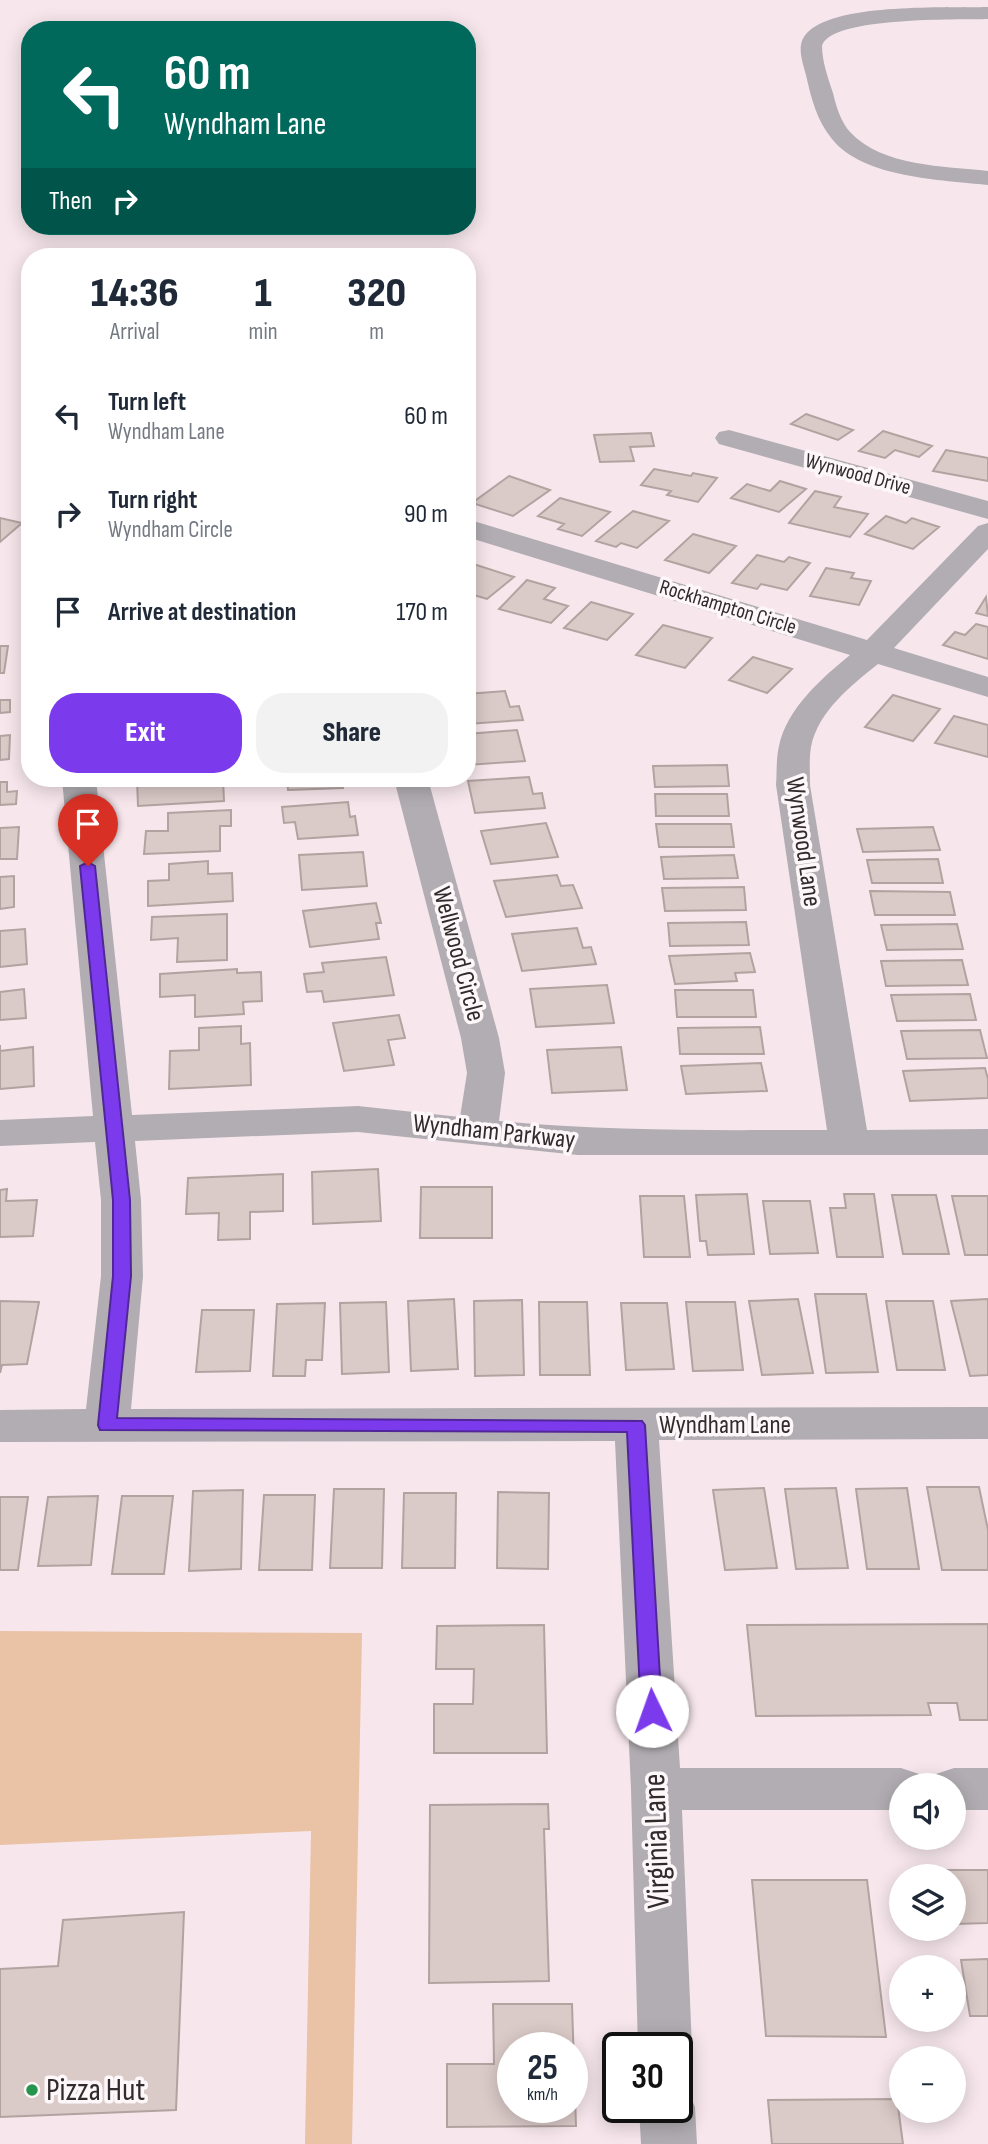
<!DOCTYPE html>
<meta charset="utf-8">
<style>
:root{--surface:#fff;--page:#f2f2f3;--text:#1f2937;--muted:#747a83;--accent:#7c3aed}
body{margin:0;font-family:"Sofia Sans Condensed",sans-serif;background:var(--page);color:var(--text);height:100vh;display:flex;flex-direction:column;font-size:26px;white-space:nowrap}
*{box-sizing:border-box;margin:0}
p{font-size:23px;color:var(--muted)}
.icon{flex:none;width:38px;height:38px;fill:none;stroke:currentColor;stroke-width:2;stroke-linecap:round;stroke-linejoin:round}
.map{position:relative;flex:1;overflow:hidden}
.drawer{position:absolute;left:21px;top:248px;width:455px;height:539px;display:flex;flex-direction:column;background:var(--surface);border-radius:28px;box-shadow:0 4px 18px #0003}
.drawer>*{flex:none}
.banner{position:absolute;left:21px;top:21px;width:455px;height:214px;border-radius:28px;box-shadow:0 4px 18px #0003;background:#00695c;color:#fff;overflow:hidden}
.controls{position:absolute;left:889px;top:1773px;display:grid;gap:14px}
.controls a{display:grid;place-items:center;width:77px;height:77px;border-radius:50%;background:var(--surface);box-shadow:0 4px 18px #0003;font-size:35px}
.speed{position:absolute;left:497px;top:2032px;display:flex;gap:14px;font-size:35px;font-weight:700;text-align:center}
.speed>*{display:grid;place-content:center;width:91px;height:91px;border-radius:50%;background:var(--surface);box-shadow:0 4px 18px #0003;line-height:1}
.speed small{font-size:18px;font-weight:400}
.speed .limit{border:4px solid #111;border-radius:10px;background:#fff;color:#111}
.pin{position:absolute;display:grid;place-items:center;width:60px;height:60px;color:#fff;margin:-72px -30px;border-radius:50% 50% 50% 0;rotate:-45deg;box-shadow:0 0 7px #0007}
.pin .icon{rotate:45deg}
.me{position:absolute;width:77px;margin:-38px;rotate:357deg;stroke-linejoin:round;filter:drop-shadow(0 0 5px #0008)}
.turn{display:flex;align-items:center;gap:24px;height:147px;padding:0 28px;font-size:32px}
.turn .icon{width:91px;height:91px;stroke-width:2.5}
.turn b{display:block;font-size:49px;line-height:60px}
.then{display:flex;align-items:center;height:66px;padding:0 28px;background:#0003;gap:14px;font-size:26px}
.eta{display:flex;justify-content:space-evenly;align-items:center;height:119px;text-align:center}
.eta b{font-size:42px;font-weight:800;line-height:49px}
.button{display:flex;gap:14px;margin-top:auto;padding:14px 28px}
.button a{flex:1;height:80px;border-radius:28px;background:var(--accent);color:#fff;font-size:28px;font-weight:800;line-height:80px;text-align:center}
.button a+a{background:var(--page);color:var(--text)}
ul{padding:0;list-style:none}
li{display:flex;align-items:center;gap:21px;height:98px;padding:0 28px}
li div{flex:1}
li b{display:block;font-size:26px}
li em{font-style:normal}
.map>svg:first-child{display:block}
</style>
<div class="map">
<svg width="988" height="2144" viewBox="0 0 988 2144">
<rect width="100%" height="100%" fill="#f7e7ec"/>
<path fill="#eac2a5" d="M0,1631l362,2 -10,511h-47l6,-313 -311,14z"/>
<path fill="#dacac8" stroke="#b2a3a1" stroke-width="2" fill-rule="evenodd" d="M806,414l47,16 -15,10 -47,-16z
M883,431l49,15 -13,11 -24,-7 -10,8 -26,-7z
M651,433l3,13 -24,1 4,14 -34,1 -6,-27z
M946,450l42,8v23l-55,-10z
M654,469l37,7 2,-3 24,5 -19,24 -31,-7 4,-4 -30,-6z
M509,476l41,14 -37,26 -41,-13z
M780,481l26,8 -27,23 -48,-14 16,-14 23,7z
M815,491l26,6 -7,10 34,7 -18,23 -61,-14z
M560,498l50,14 -28,24 -24,-7 6,-5 -26,-8z
M633,511l36,10 -32,27 -16,-5 -5,4 -20,-6z
M886,516l20,7 6,-5 27,9 -26,22 -48,-15z
M0,518l22,5 -22,19z
M693,534l43,12 -27,27 -44,-13z
M757,555l27,7 5,-5 21,6 -23,27 -26,-6 -4,5 -25,-6z
M467,562l47,15 -27,22 -20,-6z
M826,568l28,5 -3,5 20,3 -12,24 -49,-9z
M527,580l28,8 -11,11 24,7 -17,17 -52,-14z
M986,597l2,19 -12,-3z
M591,602l42,12 -26,26 -43,-12z
M976,624l12,3v32l-45,-14 12,-13 10,3z
M663,625l49,13 -27,30 -49,-13z
M0,646h8l-4,27h-4z
M753,657l39,12 -25,24 -38,-13z
M505,691l5,16 9,-1 4,14 -56,4v-30z
M893,695l47,14 -27,32 -48,-14z
M0,700h10v12l-10,1z
M954,716l34,9v32l-53,-14z
M517,730l8,31 -58,4v-31z
M10,735l-1,24 -9,1v-24z
M727,765l2,21 -74,1 -2,-21z
M529,777l4,17 9,-1 3,15 -70,5 -7,-32z
M137,779h86l1,22 -86,5z
M287,779h55l1,9 -55,2z
M0,782h7v10l10,-1 -1,13 -16,1z
M655,794h72l2,22h-73z
M348,802l2,15 5,-1 3,19 -60,4 -3,-17 -11,1 -2,-16z
M231,810v16h-11v25l-76,3 2,-23h22v-18z
M546,823l12,34 -67,7 -10,-33z
M656,824h75l3,23h-75z
M19,827l-2,32h-17v-31z
M933,827l7,23 -77,2 -6,-23z
M363,852l4,34 -65,4 -3,-35z
M734,855l4,23 -74,1 -3,-22z
M938,859l5,24h-71l-5,-23z
M208,861v13l24,-1 1,28 -85,5v-25l21,-1v-16z
M557,875l4,11 12,-1 9,23 -76,9 -12,-36z
M14,876v31l-14,2v-32z
M744,887l2,23 -81,1 -3,-23z
M870,891l80,1 5,23h-80z
M376,903l5,20h-5l3,16 -69,8 -7,-36z
M227,914v46l-50,2 1,-24 -27,2 1,-23z
M746,922l3,23 -79,1 -2,-23z
M957,924l6,25 -76,1 -6,-25z
M577,928l6,20 8,-1 5,17 -74,7 -10,-37z
M25,929l2,35 -27,3v-36z
M750,953l5,19 -20,1 2,8 -62,3 -6,-28z
M386,957l8,38 -70,7 -2,-11 -15,1 -3,-18 20,-2 -2,-9z
M962,960l6,25 -82,1 -5,-25z
M237,969v4l24,-1 1,29 -19,1 1,12 -49,3v-22l-35,2v-23z
M607,985l7,38 -78,4 -6,-38z
M24,989l2,29 -26,2v-28z
M675,990h78l3,27h-79z
M970,994l6,26 -79,1 -6,-26z
M399,1015l6,23 -17,2 6,25 -50,6 -11,-48z
M241,1026v18l9,-1 1,42 -82,4 1,-38 29,-1v-22z
M760,1027l4,27h-84l-2,-26z
M980,1030l7,28 -80,1 -6,-28z
M0,1045v6l33,-4 1,39 -34,3z
M621,1047l6,43 -75,3 -5,-43z
M761,1063l6,28 -81,3 -5,-28z
M985,1068l3,11v19l-78,3 -7,-30z
M378,1169l3,52 -68,3 -1,-52z
M283,1174v37l-33,1v27l-32,1 1,-27 -33,1 2,-36z
M421,1187h71v51h-72z
M7,1189l-1,12 31,-1 -4,36 -33,1v-47z
M747,1194l7,60 -46,1 -2,-14h-6l-4,-46z
M844,1194h30l9,63h-46l-7,-49h16z
M892,1195h44l13,59h-46z
M640,1196h44l6,61h-46z
M952,1196h36v59h-23z
M763,1201h47l8,52 -48,1z
M815,1294h51l12,78 -52,1z
M454,1299l4,70 -47,2 -3,-70z
M798,1299l15,74 -51,2 -13,-74z
M988,1299v76l-18,1 -19,-75z
M522,1300l2,75 -49,1 -1,-75z
M0,1301l39,1 -12,62 -25,1 -2,8z
M886,1301h47l12,69h-48z
M386,1302l3,70 -47,2 -2,-71z
M539,1302h48l3,73h-50z
M686,1302h49l8,68 -50,1z
M325,1303l-3,57h-16l-1,16h-32l4,-72z
M621,1303h46l7,66 -48,1z
M202,1310h52l-4,61 -54,1z
M927,1487h52l9,43v40h-46z
M764,1488l13,80 -52,2 -12,-80z
M836,1488l12,80 -52,1 -11,-80z
M907,1488l12,81h-52l-11,-80z
M334,1489h50l-2,79h-52z
M243,1490l-2,79 -52,2 4,-80z
M498,1492l51,1 -1,76 -51,-1z
M404,1493h52l-1,75h-53z
M264,1495h51l-3,75h-53z
M98,1496l-7,69 -53,1 10,-69z
M122,1496h51l-9,78h-52z
M0,1497h28l-10,73h-18z
M988,1624v96h-28l-3,-17h-29l3,12 -175,1 -9,-91z
M544,1625l3,128h-113v-49h39l1,-35h-38l1,-43z
M548,1804l1,25h-5l5,152 -120,2 1,-178z
M946,1870h42v53l-33,1 -1,-48h-7z
M752,1880h115l19,157 -120,-1z
M184,1912l-8,198 -176,7v-148l58,-3 5,-46z
M988,1959v57h-18l-9,-56z
M493,2004h79l4,122 -129,1v-63h47zM513,2048h59v59h-59z
M897,2099l6,45h-131l-4,-44z"/>
<g fill="none" stroke-linecap="round" stroke-linejoin="round">
<path fill="#b1adb2" fill-rule="evenodd" d="M988,7v12c-28,1 -158,-3 -166,27 0,15 6,32 11,47 3,13 8,29 17,39 33,35 94,34 138,39v14c-46,-5 -125,-7 -156,-46 -15,-18 -21,-41 -26,-64 -4,-15 -11,-32 3,-44 31,-28 137,-23 179,-24z
M729,430l259,71v18l-269,-75 -4,-6 4,-6z
M467,519l400,121 111,-114 10,-3v26l-94,99 94,29v20l-110,-33c-26,21 -60,47 -67,83 -2,12 -1,26 -1,38l57,345 121,-1v26h-410l-220,-23 -223,9 6,59 2,76 -12,133 857,-2v32l-329,1 21,328h221l18,6 5,11h-23v25h-219l10,238 -8,18 -7,3v-21h-39l-7,-259 -16,-348 -615,1v-32l86,-1 15,-133v-76l-6,-58 -95,4v-26l93,-4 -31,-337h34l36,336 226,-9 102,11 7,-44 -6,-35 -67,-259h34l71,259 6,35 -6,48c110,11 218,9 328,9l-51,-345c1,-12 0,-27 3,-39 8,-38 43,-68 71,-91l-383,-118z
M954,1768h34v42h-34v-25h-23l5,-11z
M677,2085l10,4 8,18 2,37h-56l-2,-37h38z"/>
</g>
<path fill="#7c3aed" stroke="#51269a" stroke-width="2" d="M88,862l7,4 35,334 1,76 -14,142 525,3 3,4 17,286 -3,6 -7,3 -8,-3 -3,-6 -14,-279 -527,-2 -2,-5 15,-149v-76l-33,-334z"/>
<circle fill="#25944d" stroke="#fef7f9" stroke-width="2.5" cx="32" cy="2090" r="7"/>
<g text-anchor="middle" dominant-baseline="central" stroke-width="7" stroke-linejoin="round" paint-order="stroke">
<g font-size="21" fill="#312b2d" stroke="#fef7f9">
<text transform="translate(858 474) rotate(15)">Wynwood Drive</text>
<text transform="translate(728 607) rotate(17)">Rockhampton Circle</text>
</g>
<g font-size="26" fill="#312b2d" stroke="#fef7f9">
<text transform="translate(803 842) rotate(82)">Wynwood Lane</text>
<text transform="translate(458 954) rotate(75)">Wellwood Circle</text>
<text transform="translate(494 1132) rotate(6)">Wyndham Parkway</text>
<text x="725" y="1425">Wyndham Lane</text>
</g>
<g font-size="32" fill="#312b2d" stroke="#fef7f9">
<text transform="translate(657 1841) rotate(-92)">Virginia Lane</text>
</g>
<g font-size="32" fill="#312b2d" stroke="#fef7f9" text-anchor="start">
<text x="46" y="2090">Pizza Hut</text>
</g>
</g>
</svg>
<div class="controls">
<a><svg class="icon" aria-label="sound" viewBox="0 0 24 24"><path d="M4 9h4l5-4v14l-5-4H4zM17 9q2 3 0 6"/></svg></a>
<a><svg class="icon" aria-label="layers" viewBox="0 0 24 24"><path d="M12 4l9 5-9 5-9-5zM3 14l9 5 9-5"/></svg></a>
<a>+</a>
<a>−</a>
</div>
<div class="speed"><div>25<small>km/h</small></div><div class="limit">30</div></div>
<div class="pin" style="left:88px;top:866px;background:#d93025"><svg class="icon" aria-label="arrive" viewBox="0 0 24 24"><path d="M6 21V4h12l-3 4 3 4H6"/></svg></div>
<svg class="me" style="left:652px;top:1711px" viewBox="-20 -20 40 40"><circle r="19" fill="#fff"/><path d="M0-13L10 11 0 6-10 11z" fill="#7c3aed"/></svg>
<div class="banner">
<div class="turn"><svg class="icon" aria-label="left" viewBox="0 0 24 24"><path d="M17 20v-9H6M10 6l-5 5 5 5"/></svg><div><b>60 m</b>Wyndham Lane</div></div>
<div class="then">Then<svg class="icon" aria-label="right" viewBox="0 0 24 24"><path d="M7 20v-9h11M14 6l5 5-5 5"/></svg></div>
</div>
<section class="drawer">
<div class="eta">
<div><b>14:36</b><p>Arrival</p></div>
<div><b>1</b><p>min</p></div>
<div><b>320</b><p>m</p></div>
</div>
<ul>
<li><svg class="icon" aria-label="left" viewBox="0 0 24 24"><path d="M17 20v-9H6M10 6l-5 5 5 5"/></svg><div><b>Turn left</b><p>Wyndham Lane</p></div><em>60 m</em></li>
<li><svg class="icon" aria-label="right" viewBox="0 0 24 24"><path d="M7 20v-9h11M14 6l5 5-5 5"/></svg><div><b>Turn right</b><p>Wyndham Circle</p></div><em>90 m</em></li>
<li><svg class="icon" aria-label="arrive" viewBox="0 0 24 24"><path d="M6 21V4h12l-3 4 3 4H6"/></svg><div><b>Arrive at destination</b></div><em>170 m</em></li>
</ul>
<div class="button"><a>Exit</a><a>Share</a></div>
</section>
</div>
